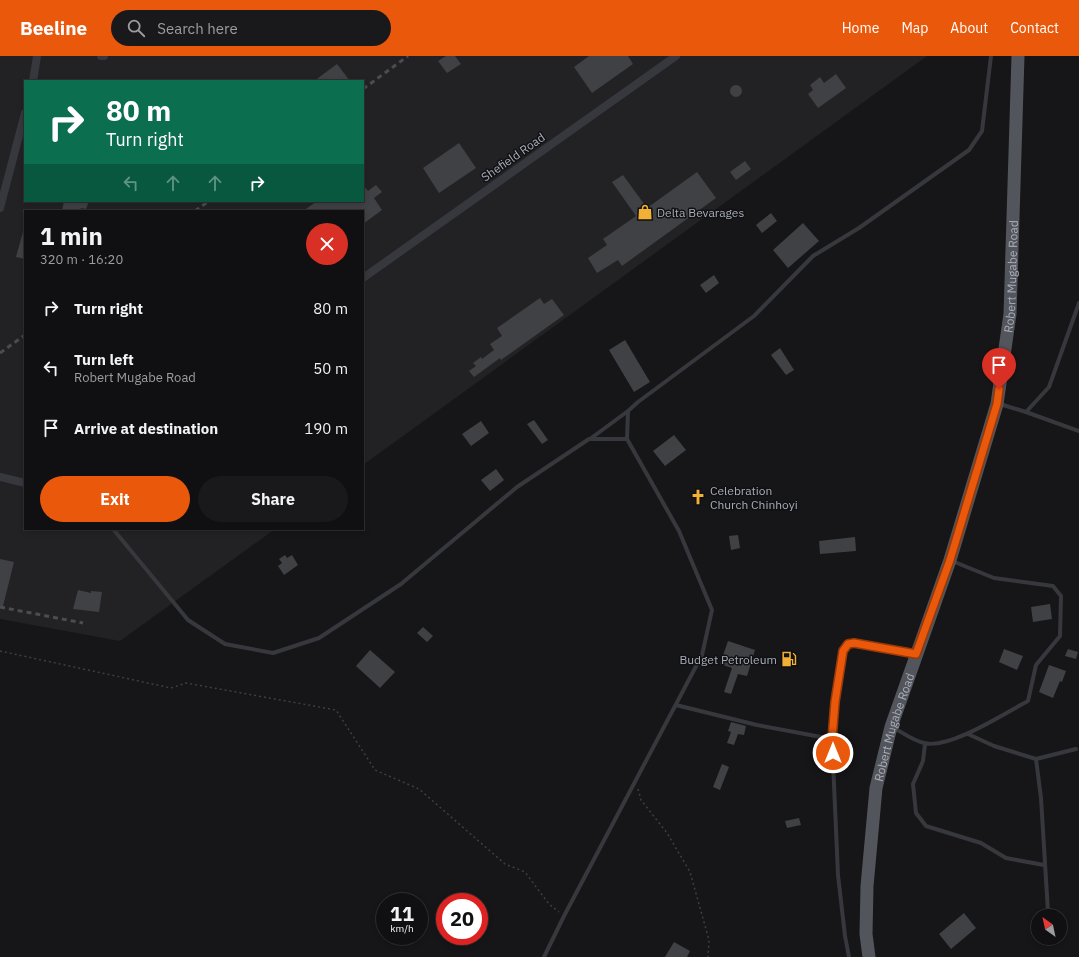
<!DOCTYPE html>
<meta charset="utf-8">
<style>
:root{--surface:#101012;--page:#19191b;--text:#f1f3f6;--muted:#9c9d9f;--line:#303032;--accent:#ea580c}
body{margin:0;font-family:"IBM Plex Sans",sans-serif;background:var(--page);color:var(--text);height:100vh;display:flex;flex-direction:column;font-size:15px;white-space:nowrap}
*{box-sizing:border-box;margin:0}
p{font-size:13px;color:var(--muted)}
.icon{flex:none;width:22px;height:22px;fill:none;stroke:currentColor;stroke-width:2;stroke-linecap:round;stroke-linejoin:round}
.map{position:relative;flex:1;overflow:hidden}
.side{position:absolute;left:24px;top:154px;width:340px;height:320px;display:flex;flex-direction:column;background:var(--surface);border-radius:0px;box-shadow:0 2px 6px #0003,0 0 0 1px var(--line)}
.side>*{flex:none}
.guide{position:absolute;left:24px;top:24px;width:340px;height:122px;border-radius:0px;box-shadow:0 2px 6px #0003,0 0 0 1px var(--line);background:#0b6e4f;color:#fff;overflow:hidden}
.needle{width:26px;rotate:327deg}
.fabs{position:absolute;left:1031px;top:853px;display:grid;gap:8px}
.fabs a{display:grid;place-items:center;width:36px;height:36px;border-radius:50%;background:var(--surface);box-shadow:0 2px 6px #0003,0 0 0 1px var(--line);font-size:20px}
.speed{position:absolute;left:376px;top:837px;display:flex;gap:8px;font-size:20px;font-weight:700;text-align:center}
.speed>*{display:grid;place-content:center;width:52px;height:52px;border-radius:50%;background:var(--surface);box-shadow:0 2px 6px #0003,0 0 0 1px var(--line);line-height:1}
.speed small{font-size:10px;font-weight:400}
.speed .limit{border:6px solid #d22;background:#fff;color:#111}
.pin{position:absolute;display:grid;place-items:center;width:34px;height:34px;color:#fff;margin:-41px -17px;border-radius:50% 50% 50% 0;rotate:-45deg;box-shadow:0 0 4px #0007}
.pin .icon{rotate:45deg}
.me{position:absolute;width:44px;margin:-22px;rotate:0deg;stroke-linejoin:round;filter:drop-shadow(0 0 3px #0008)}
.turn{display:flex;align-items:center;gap:14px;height:84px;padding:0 16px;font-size:18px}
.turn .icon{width:52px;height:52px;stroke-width:2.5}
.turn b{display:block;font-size:28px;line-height:34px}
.lanes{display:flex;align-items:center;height:38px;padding:0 16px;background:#0003;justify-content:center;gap:20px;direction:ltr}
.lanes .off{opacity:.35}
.round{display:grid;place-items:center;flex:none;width:42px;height:42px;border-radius:21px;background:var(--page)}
.head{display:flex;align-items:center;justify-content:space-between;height:68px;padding:0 16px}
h1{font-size:24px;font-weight:800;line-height:30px}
.primary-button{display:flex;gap:8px;margin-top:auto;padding:8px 16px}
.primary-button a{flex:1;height:46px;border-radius:24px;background:var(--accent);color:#fff;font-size:16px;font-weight:800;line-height:46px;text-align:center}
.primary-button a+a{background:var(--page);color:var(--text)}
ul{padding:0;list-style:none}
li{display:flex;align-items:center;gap:12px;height:60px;padding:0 16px}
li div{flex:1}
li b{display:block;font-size:15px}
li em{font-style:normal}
header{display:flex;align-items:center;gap:24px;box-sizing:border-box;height:56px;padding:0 20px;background:var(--accent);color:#fff}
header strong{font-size:19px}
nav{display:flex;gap:22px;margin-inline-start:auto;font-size:14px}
.search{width:280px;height:36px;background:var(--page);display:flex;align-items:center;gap:10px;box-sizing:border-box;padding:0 14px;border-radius:22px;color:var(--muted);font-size:15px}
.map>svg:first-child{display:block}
</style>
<header>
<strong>Beeline</strong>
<div class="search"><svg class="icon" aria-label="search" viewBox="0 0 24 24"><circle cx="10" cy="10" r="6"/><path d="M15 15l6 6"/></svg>Search here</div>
<nav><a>Home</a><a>Map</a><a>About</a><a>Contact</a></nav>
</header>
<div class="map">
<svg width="1079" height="901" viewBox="0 0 1079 901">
<rect width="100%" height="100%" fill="#161618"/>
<path fill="#222225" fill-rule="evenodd" d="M0,0h927l-564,409v-254h-338v318h250l-155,112 -120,-22zM25,25h338v120h-338z"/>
<path fill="#404145" d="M446,0h9l6,8 -14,9 -9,-12z
M589,0h39l5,8 -41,29 -18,-26z
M337,8l13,17h-36z
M836,18l10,14 -28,20 -10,-14 5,-4 -3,-5 10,-8 4,6z
M730 35a6 6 0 1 1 12 0a6 6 0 1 1-12 0Z
M459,87l17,25 -37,25 -16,-25z
M745,105l6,8 -15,11 -6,-8z
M697,116l19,26 -94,68 -4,-6 -21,13 -9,-15 19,-13 -4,-6 33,-23 -24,-34 11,-7 24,33z
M363,129l5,6 8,-6 6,7 -8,6 8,12 -19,14v-13h-60l14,-10h46z
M64,145h25l-3,8 -5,-1 -1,3h-18z
M771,157l6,8 -15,12 -6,-8z
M803,167l16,18 -31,27 -15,-18z
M23,176l2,1v26l-9,-2z
M714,219l5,8 -13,10 -6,-8z
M540,242l4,6 8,-5 12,16 -63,45 -1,-2 -26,19 -5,-6 7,-5 -3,-3 8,-6 1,2 12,-9 -4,-6 12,-8 -5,-8z
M625,284l25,42 -16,10 -25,-42z
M780,292l14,22 -8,5 -15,-20z
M534,364l14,20 -6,4 -15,-20z
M481,365l8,12 -18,13 -9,-12z
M674,379l12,15 -21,16 -12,-15z
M496,413l8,11 -14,11 -9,-11z
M738,479l2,13 -9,2 -2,-14z
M855,481l1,14 -36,3 -1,-13z
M285,499l2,3 5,-3 6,10 -14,10 -6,-9 4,-3 -3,-4z
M0,503l14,3 -11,44h-3z
M78,534l13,3v-2l11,1 -3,20 -26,-3z
M1050,548l2,15 -19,3 -2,-15z
M423,571l10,9 -6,6 -10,-9z
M728,585l27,9 -8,26 -9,-2 -7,20 -7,-2 8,-24 -12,-4z
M1004,593l19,7 -6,14 -18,-8z
M1068,593l10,3 -2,7 -11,-3z
M370,594l25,22 -15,16 -24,-22z
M1049,609l17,6 -4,11 -2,-1 -7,17 -14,-6z
M731,666l15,4 -2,9 -6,-1 -4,11 -7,-2 4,-11 -3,-1z
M722,708l7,3 -9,23 -7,-3z
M799,762l2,7 -14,3 -2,-7z
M964,857l12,15 -25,21 -12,-15z
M674,886l16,9 -3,6h-22z"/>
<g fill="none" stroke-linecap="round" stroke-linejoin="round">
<path stroke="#3d3f44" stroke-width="1.5" stroke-dasharray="2 3" stroke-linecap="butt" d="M0,595l171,37 15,-5 150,27 39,60 44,19 86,75 20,8 24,32 10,8
M638,733l3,11 26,33 23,39 19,68 -1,17"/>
<path stroke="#37383d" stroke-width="4" d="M1000,348l26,8 53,19
M1026,356l23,-25 30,-84
M590,383l38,-28
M627,383l1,-28 10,-9 116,-86 59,-60 46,-28 110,-78 13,-19 9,-75
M113,473l75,91 37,24 48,9 46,-15 82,-54 116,-97 72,-48h38l52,92 33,79 -10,45 -138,261 -20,41
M676,649l81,20 75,14
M894,672c9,5 20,13 30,15 25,7 81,-30 104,-42l8,-36 24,-29 1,-40 -8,-10 -59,-8 -42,-17
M968,678l26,12 42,13 40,-10
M925,688l-2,17 -10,23 3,29 10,13 55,17 25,15 38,7
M1036,703l5,39 7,114 -1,4
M849,901l-4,-21 -7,-61 -6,-136 3,-37 8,-51 5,-7 6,-1 60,11"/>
<path stroke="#37383d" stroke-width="8" d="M101,0h3
M33,25l4,-25
M0,152l25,-95
M363,222l313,-222
M0,421l25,6"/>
<path stroke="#53555c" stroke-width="13" id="s1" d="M869,901l-3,-23 1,-48 9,-98 15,-61 59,-167 47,-156 13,-90 8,-258"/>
<path stroke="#4a4c52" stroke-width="3" stroke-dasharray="5 4" stroke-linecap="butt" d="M363,33l45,-33
M195,155l14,-10
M0,297l25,-18
M0,551l83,16"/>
</g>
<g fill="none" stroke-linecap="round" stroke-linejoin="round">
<g stroke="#983908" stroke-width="10">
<path id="route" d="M833,697l-1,-14 3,-37 8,-51 5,-7 6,-1 62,11 34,-94 47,-156 2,-15"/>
</g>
<use href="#route" stroke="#ea580c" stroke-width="7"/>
</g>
<defs>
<g id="shop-bare" transform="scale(1.2)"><path d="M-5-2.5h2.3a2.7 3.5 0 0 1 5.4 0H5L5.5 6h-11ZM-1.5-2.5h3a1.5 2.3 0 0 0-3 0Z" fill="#f2b134" stroke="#111113" stroke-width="2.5" paint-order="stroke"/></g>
<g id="church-bare" transform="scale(1.2)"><path d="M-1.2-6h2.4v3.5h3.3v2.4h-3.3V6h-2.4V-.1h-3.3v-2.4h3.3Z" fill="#f2b134" stroke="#111113" stroke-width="2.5" paint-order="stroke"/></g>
<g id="fuel-bare" transform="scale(1.2)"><path d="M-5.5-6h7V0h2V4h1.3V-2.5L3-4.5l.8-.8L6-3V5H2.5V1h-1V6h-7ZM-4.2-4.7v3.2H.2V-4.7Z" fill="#f2b134" stroke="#111113" stroke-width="2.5" paint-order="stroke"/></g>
</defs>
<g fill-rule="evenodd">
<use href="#shop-bare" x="645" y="156"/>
<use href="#church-bare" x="698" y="441"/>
<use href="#fuel-bare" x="789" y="603"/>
</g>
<g text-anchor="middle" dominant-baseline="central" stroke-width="3" stroke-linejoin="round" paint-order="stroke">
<g font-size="12" fill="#a8adb8" stroke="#111113">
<text transform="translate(513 101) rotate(-35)">Shefield Road</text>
<text stroke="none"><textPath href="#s1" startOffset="701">Robert Mugabe Road</textPath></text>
<text stroke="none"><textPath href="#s1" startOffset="233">Robert Mugabe Road</textPath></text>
</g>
<g font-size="12" fill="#a8adb8" stroke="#111113" text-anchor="start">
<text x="657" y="156">Delta Bevarages</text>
<text x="710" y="434">Celebration<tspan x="710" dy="14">Church Chinhoyi</tspan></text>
<text x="777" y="603" text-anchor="end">Budget Petroleum</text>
</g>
</g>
</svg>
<div class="fabs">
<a><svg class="needle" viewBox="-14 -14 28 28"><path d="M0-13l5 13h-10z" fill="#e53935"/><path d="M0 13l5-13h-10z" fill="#9c9d9f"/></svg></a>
</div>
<div class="speed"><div>11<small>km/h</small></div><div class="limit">20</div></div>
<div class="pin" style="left:999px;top:333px;background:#d93025"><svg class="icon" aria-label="arrive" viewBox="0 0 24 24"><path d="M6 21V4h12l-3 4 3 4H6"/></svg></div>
<svg class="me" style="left:833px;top:697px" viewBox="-20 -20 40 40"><circle r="17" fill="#ea580c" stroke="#fff" stroke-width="3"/><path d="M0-11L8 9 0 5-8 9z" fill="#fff"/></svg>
<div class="guide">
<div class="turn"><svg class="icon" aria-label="right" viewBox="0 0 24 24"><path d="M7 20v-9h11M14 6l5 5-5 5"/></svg><div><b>80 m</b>Turn right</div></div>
<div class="lanes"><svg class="icon off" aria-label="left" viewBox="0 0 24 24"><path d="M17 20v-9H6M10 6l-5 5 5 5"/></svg><svg class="icon off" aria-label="ahead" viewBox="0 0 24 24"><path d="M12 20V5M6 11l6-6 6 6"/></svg><svg class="icon off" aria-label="ahead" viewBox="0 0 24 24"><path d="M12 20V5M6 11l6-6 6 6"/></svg><svg class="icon" aria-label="right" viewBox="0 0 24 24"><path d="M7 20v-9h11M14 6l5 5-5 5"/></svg></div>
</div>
<section class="side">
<div class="head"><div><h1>1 min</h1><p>320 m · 16:20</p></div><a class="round" style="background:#d93025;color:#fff"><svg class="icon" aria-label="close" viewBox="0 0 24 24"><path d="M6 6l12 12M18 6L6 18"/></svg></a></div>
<ul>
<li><svg class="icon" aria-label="right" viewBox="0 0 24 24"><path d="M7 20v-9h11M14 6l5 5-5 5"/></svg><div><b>Turn right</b></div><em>80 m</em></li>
<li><svg class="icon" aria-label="left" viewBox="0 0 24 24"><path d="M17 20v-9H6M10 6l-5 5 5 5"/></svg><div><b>Turn left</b><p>Robert Mugabe Road</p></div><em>50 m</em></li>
<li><svg class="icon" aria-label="arrive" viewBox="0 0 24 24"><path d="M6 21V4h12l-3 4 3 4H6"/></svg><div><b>Arrive at destination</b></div><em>190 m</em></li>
</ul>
<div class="primary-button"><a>Exit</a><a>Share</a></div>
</section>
</div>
